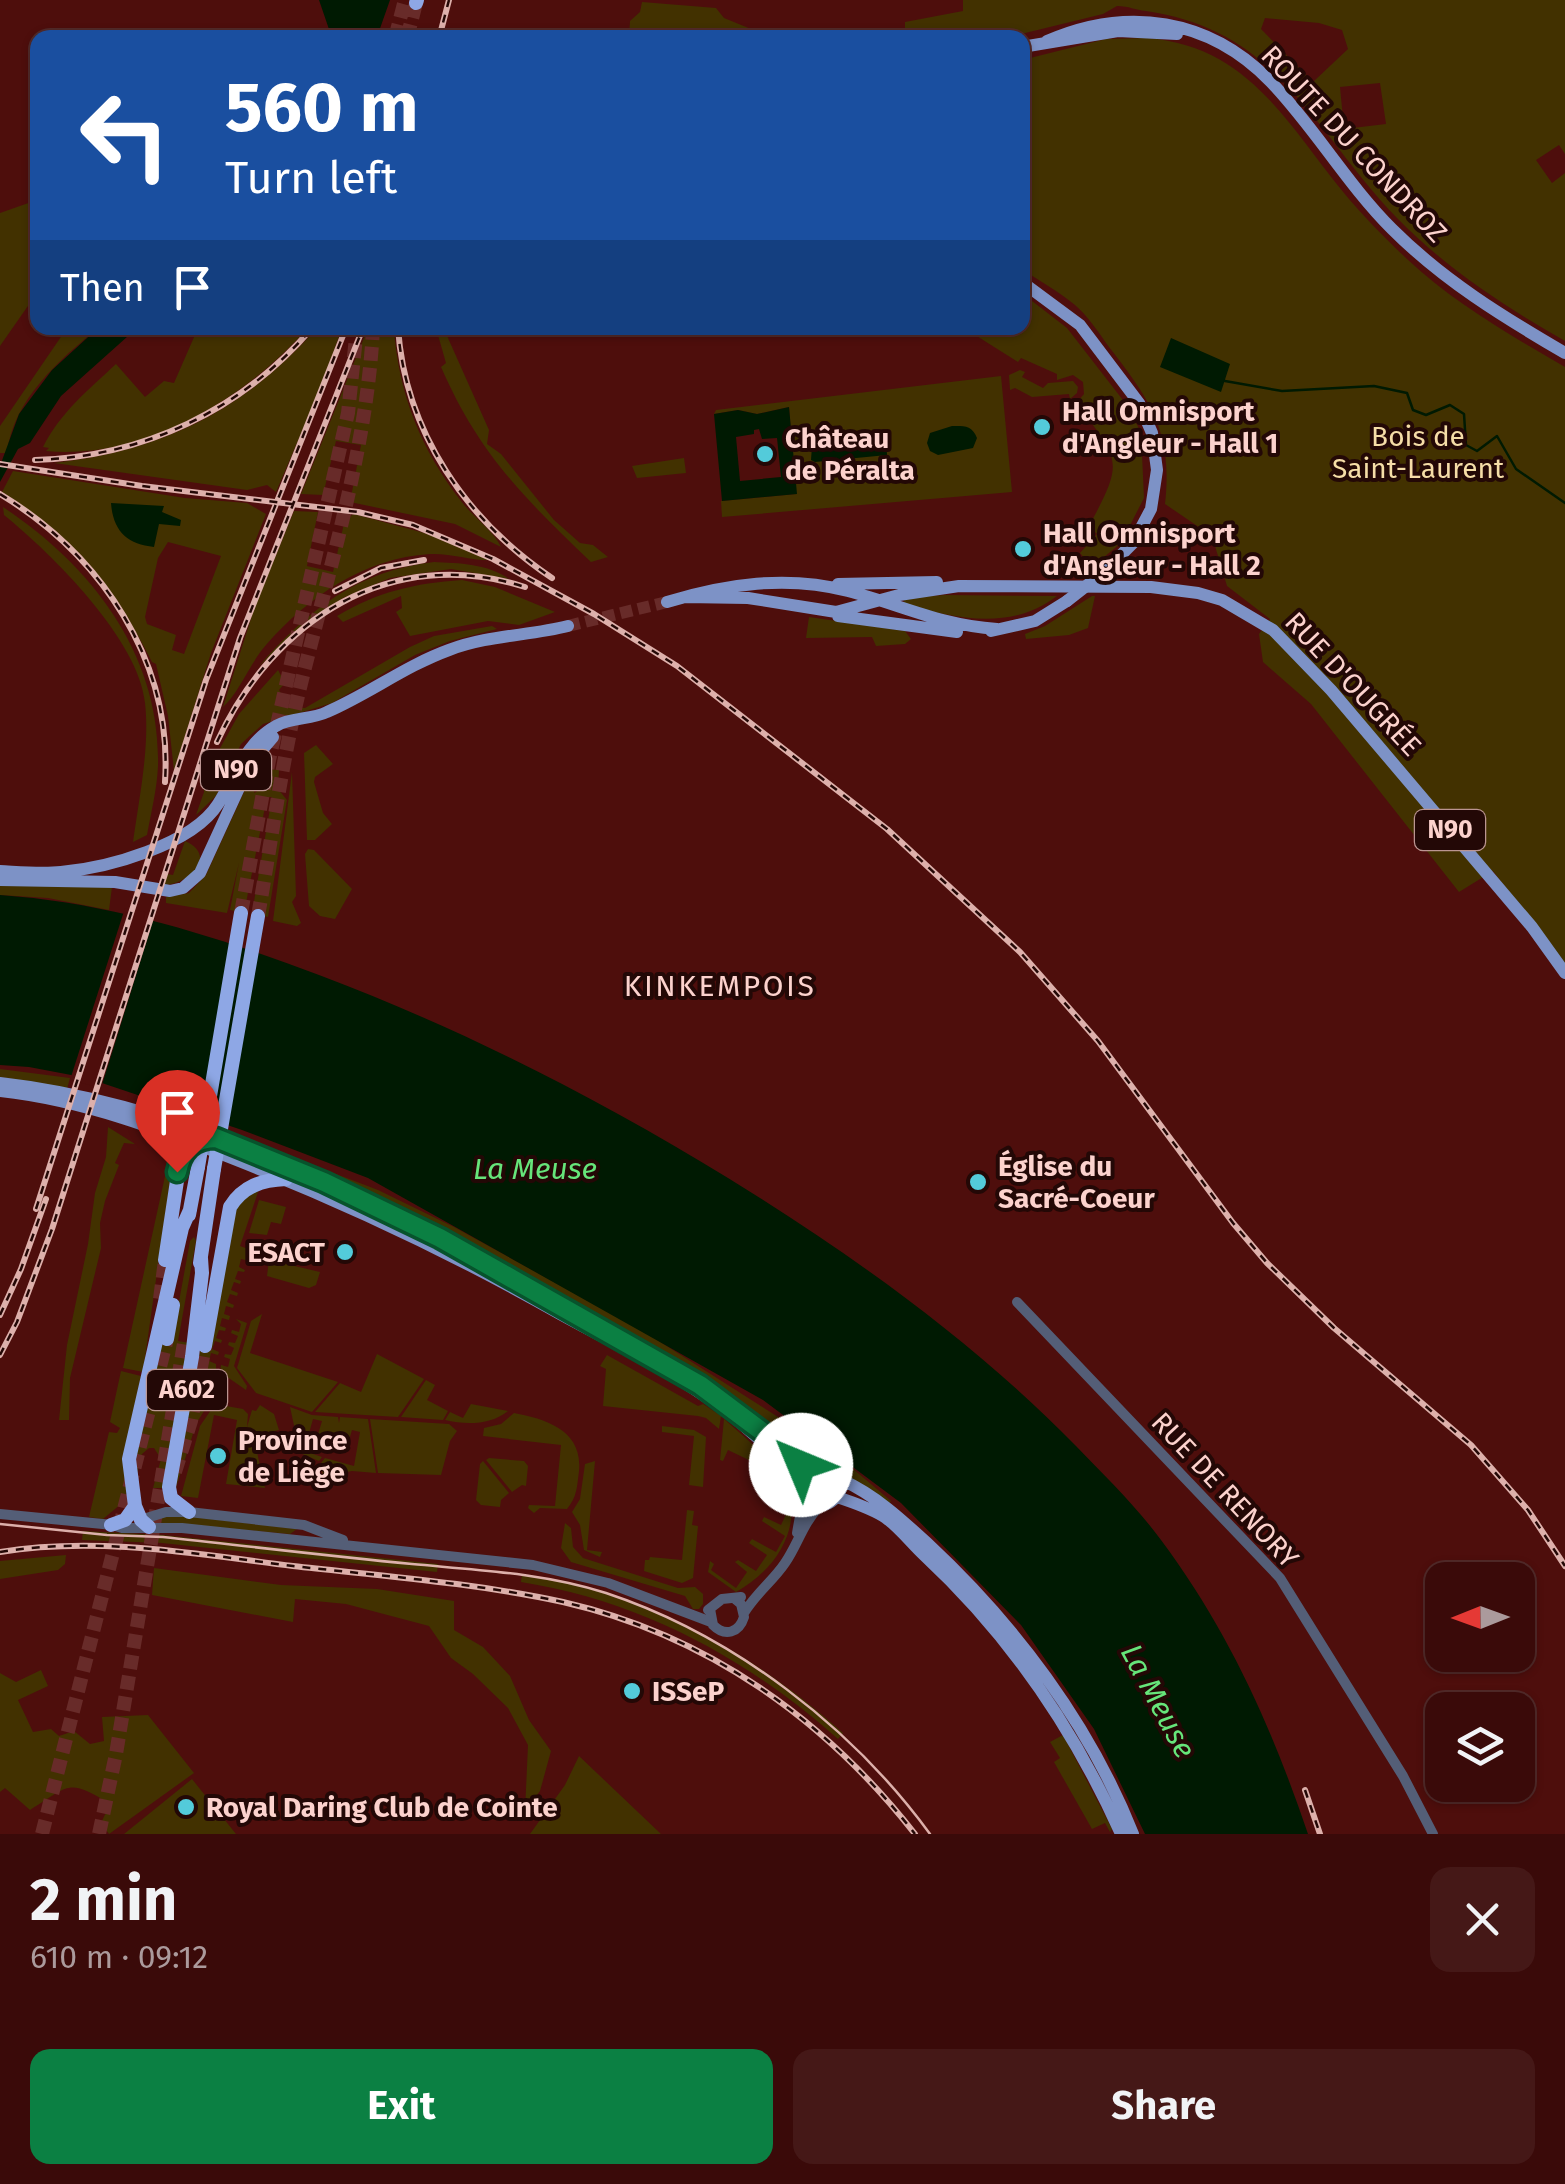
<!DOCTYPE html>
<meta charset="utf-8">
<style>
:root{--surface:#3a0a09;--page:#451817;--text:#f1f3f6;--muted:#ab9a9c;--line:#542b2a;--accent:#0b8043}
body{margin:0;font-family:"Fira Sans",sans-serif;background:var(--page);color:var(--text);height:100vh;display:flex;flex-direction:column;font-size:38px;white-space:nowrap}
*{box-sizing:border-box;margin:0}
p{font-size:32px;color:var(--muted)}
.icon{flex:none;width:55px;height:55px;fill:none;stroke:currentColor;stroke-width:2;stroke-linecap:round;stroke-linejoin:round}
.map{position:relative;height:1834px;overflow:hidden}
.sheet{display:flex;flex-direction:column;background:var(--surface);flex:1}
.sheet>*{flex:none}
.guide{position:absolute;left:30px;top:30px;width:1000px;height:305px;border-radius:20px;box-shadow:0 2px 8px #0004,0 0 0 2px var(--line);background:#1a4fa0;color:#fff;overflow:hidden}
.needle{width:65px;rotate:269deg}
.buttons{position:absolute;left:1425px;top:1562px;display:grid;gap:20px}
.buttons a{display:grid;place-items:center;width:110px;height:110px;border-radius:20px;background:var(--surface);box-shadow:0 2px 8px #0004,0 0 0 2px var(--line);font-size:50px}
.pin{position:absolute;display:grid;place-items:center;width:85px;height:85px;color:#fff;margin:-102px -42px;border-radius:50% 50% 50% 0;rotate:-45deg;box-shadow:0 0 10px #0007}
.pin .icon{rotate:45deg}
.me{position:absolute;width:110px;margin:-55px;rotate:315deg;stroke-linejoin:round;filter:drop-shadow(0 0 8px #0008)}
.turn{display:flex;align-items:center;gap:35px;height:210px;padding:0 30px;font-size:45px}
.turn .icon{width:130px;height:130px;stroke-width:2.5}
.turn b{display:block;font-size:70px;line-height:85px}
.then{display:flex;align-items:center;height:95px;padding:0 30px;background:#0003;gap:20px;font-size:38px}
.round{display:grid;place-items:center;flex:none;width:105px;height:105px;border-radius:20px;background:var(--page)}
.head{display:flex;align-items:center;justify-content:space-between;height:170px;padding:0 30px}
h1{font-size:60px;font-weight:700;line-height:75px}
.action{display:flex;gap:20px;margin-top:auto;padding:20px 30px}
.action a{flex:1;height:115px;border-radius:20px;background:var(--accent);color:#fff;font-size:40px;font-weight:700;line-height:115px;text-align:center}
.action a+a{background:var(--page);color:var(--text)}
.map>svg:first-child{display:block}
</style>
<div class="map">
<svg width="1565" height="1834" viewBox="0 0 1565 1834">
<rect width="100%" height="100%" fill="#4e0e0c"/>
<path fill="#423100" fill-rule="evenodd" d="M963,0h602v154l-6,-9 -23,15 16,23 13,-10v168c-61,-35 -118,-72 -167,-122 -86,-88 -116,-188 -252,-208 -11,-1 -17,-5 -29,-5l-14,8 -94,23h-104v-15l58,-11zM1265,18l54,5 23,7 6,19 -35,33 -52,-53zM1380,83l6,41 -42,5 -4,-42z
M642,2l74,6 8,10 32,13 -3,6h-124l1,-16 10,-9z
M1147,38c101,8 139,84 197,155 19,23 41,45 63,66 47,44 103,76 158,108v598l-72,-94 -34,21 -148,-188 -48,-42 -4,-28 11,-15 -43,-33 -15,-50 -47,-32c8,-71 -14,-103 -56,-157 -10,-14 -21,-31 -34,-42 -16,-13 -35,-24 -52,-35l-1,-210 84,-21z
M37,200v93l-37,53v-133z
M1023,294l44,34 59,76 15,28 3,66 -23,45 -29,24 -12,-14 17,-19 -8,-8c35,-65 32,-65 -13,-123l8,-9 -1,-12 -10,-7 -16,5v-6l-36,-16 -3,4 -54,-34h58z
M67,328l10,2 21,-2c-39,32 -85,72 -91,125h-7v-27z
M198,328h110c-65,72 -162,132 -262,123l3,-3 -6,-1c17,-34 45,-57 73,-83l29,33 19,-16 10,2z
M317,328h25l-21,59 -45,105 -9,-7 -20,5 -193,-27c110,-13 190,-53 263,-135z
M368,328h26c4,64 27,122 67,173 11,15 33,30 40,46l-46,-23 -105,-22 11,-57 -25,-4 -13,54 -22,-1z
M436,328h10l2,10 41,92 -2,14 14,10 53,66 26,23 13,2 15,12 -17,5c-67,-64 -112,-108 -150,-195l5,-4z
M1020,370l5,2 -3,5 21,11 5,-5 25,-2 5,6 -1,6 -7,6 -1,-5 -37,3 -17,-9 -5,2 -1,-15z
M1001,376l11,116 -290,25 -1,-16 75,-7 -7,-87 -32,7 -19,-4 -24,4 2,-4z
M684,458l2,15 -49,5 -5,-12z
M13,471l172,27 62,5 19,11 -55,139 -37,118 -6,-55 -12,-52 -4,-2c-38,-76 -81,-123 -150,-170zM168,542l53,14 -37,98 -12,-4 4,-15 -29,-11 -2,-7 13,-59z
M3,507c89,59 158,148 155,259 -1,23 -7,47 -11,69l-14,7c6,-44 17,-95 12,-139 -6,-63 -93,-149 -141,-188z
M294,511l24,1 -11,54 26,6 12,-53 9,-5 85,23 51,23c-17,1 -39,-7 -60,-6 -66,4 -122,43 -164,91 -16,18 -27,48 -43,62l32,-101z
M434,562c24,1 55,2 75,17l-58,-10 -61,9 -47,20 -26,17 -58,51c50,-57 98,-95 175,-104z
M462,580l33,7 60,25 -36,13 -31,-4 -78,15 -14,-24 6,-4 -1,-12 -58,26 -6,-6c40,-24 78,-33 125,-36z
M945,595l112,1c-47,36 -102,22 -154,8l2,-6z
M1092,596h3l-7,32 -19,7 -43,4 -1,-5 20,-8z
M809,617l96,14 6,8 -6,5 -29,2 -4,-9 -66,1z
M492,626l5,3 -47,12 -35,14 -83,48 -69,21 -22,20 -25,52 -20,19 8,-23 -1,-13 36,-65 39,-44 7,13 -6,7 10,17 16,1 105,-61 24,-11z
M316,745l17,19 -18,13 -1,5 9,31 9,11 -17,16h-8l-3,-87z
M256,766h3l-5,27 11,-6 5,-18 9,1 -1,19 9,11 -19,117 -16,-4 20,-116h-5l-23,116 -14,-3 9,-47 -12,50 -61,-10v-6l23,-4 17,-18z
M292,772l4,124 -4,6 9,21 -4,3 -24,-5z
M185,841c34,15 3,43 -21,44l3,-11 6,1z
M314,850l38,39 -17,30 -15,-3 -11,-10 -4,-52 3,-5z
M0,882l112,5 -3,23 -61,-12 -48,-3z
M0,1069l70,9 -3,11 -67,-12z
M108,1127l27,17 -11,-1 -9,20 4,2 -14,36 -5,22 1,25 -31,130 -1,42h-10l8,-75 21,-101 7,-51 11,-36z
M229,1133l149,57 76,37 189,104 190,121 58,49 -2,3 -463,-278 -199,-87z
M169,1158l3,8 -29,206 -20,-4z
M259,1189l-19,57 11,4 -1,11 -9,-2 -2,8 6,3 -1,2 -6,-1 -3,8 6,2 -1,3 -6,-2 -3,8 7,3 -1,3 -7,-2 -3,8 7,3 -1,3 -7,-2 -2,8 6,2 -1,4 -7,-2 -2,8 6,2 -1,3 -6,-1 -3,8 6,2 -1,3 -6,-2 -3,8 7,3 -1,3 -7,-2 -2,8 7,3v10l7,8 -4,6 -26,-5 37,-166 9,-15z
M259,1200l27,7 -5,17 -10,-2 -4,13 -18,-2z
M194,1237l2,4 -18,100 12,2 -25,145h-12l8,-29 -7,-11h-5l-7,6 -8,32 -3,-14 29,-134 12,2 18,-99z
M269,1260l51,12 -4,13 -7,3 -42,-12z
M262,1314l-12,39 88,29 -26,30 -56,-19 -19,-25 14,-47z
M236,1319l11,4 -13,43 13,20 -1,4 -26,-18 1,-7 7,2 2,-8 -6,-2 1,-3 6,1 3,-7 -6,-3 1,-3 6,1 3,-7 -7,-3 1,-3 7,2 2,-8z
M377,1354l47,25 -26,38 -83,-5 25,-29 21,9z
M607,1355l91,51 5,-2 18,12 -2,13 -13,-11 -8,-2 -95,-10 3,-37 -6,-3z
M121,1371l20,5 -18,81 4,42 -24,20 -14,-2 20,-85 8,1 3,-5 -10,-6z
M426,1380l9,5 -8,15 21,11 -5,9 -42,-3z
M192,1386l25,4 -21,34 -20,64z
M215,1404l28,5 5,5 -1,13 5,-17 4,1 4,-6 14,9 5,16 -26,7 2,7 16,-3 2,7 -16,4 8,36 -39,-4 11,-64 -23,-5 -16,83 -17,-2 19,-70z
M471,1404l37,7c-17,14 -42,14 -63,9l5,-8 13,6z
M290,1407l22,8 26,2 1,6 1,-6 28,2 8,54 -24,-2 -24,5 1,8h-5l-3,-21 4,-5 29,8 6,-34 -8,-2 -6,20 -30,-9 6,-20 -9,-2 -9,32 18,6 -3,4 -19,-8z
M514,1413c33,6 69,18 65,58 -2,16 -2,26 -12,38l-27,-1 -6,5 -6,-5 1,-3 26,1 6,-61 -78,-9 1,-8 17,-4z
M370,1419l79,5 8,7 -7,10 -9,34 -63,-2z
M724,1419c41,36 89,72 57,130 -10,18 -27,33 -45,43l-28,-20 2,-11 4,3 -3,6 25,18 11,-16 -12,-10 3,-2 18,11 11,-16 -18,-12 3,-4 24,13 9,-16 -23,-15 2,-4 17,8 8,-17 -32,-17 2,-5 10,4 7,-17 -48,-23 -5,11 -3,-1z
M662,1426l32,4 12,7 -3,50 -14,-2 5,-49 -32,-4z
M489,1458l35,3 4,5 -2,20 -4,-1 -10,7 -26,-32z
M483,1461l26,32 -8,7 -1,7 -19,-2 -5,-5 4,-36z
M595,1461l-8,89 15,2 -2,5 -16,-7 -4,-25 -8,-13 8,-13 5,-35z
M801 1483a15 15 0 1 1 30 0a15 15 0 1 1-30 0Z
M687,1510l7,1 -2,14 6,1 -5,52 -11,5 -38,-12 1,-11h4l1,-3 32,3z
M170,1514l127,15 -7,5 -138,-12z
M565,1523l6,5 2,19 10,11 95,30 17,-1 8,7v10l-4,5h-6l-8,-13 -114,-34 -10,-14z
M83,1531l80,4 275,29 -1,8 -275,-29 -80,-3z
M66,1555l-1,9 -7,6 -58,9v-18z
M154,1568l127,17 96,4 77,12v29l29,17 27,29 19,44 22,31 -11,40 -15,20 3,-66 -20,-37 -35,-34 -22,-16 -22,-32 -83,-22 -51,-5 -2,23 -141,-27z
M522,1574c122,19 230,77 321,159l-5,6c-91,-81 -197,-138 -317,-157z
M41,1670l7,16 -30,14 15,32 18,-3 8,7 15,-5 16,13 14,-3 -2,-24 46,-2 46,58 -85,61 -8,-11 9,-19c-42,-26 -40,-19 -80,6l-25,-22 -5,4v-119l16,9z
M1063,1735l49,94 -2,3 -5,-9 -13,6 -38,-67 6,-4 -10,-16z
M579,1756l82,78h-131l35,-49z
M192,1779l44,55h-112z"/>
<path fill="#001a02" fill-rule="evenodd" d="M319,0h71l-13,37 -45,1z
M98,328h39l-76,68 -31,47 -12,6 -18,33v-16l19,-52 33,-44z
M1171,338l59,26 -9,28 -61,-25z
M789,407l8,87 -75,7 -8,-87 24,-4 19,4zM759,429l3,10 15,-1 4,39 -41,4 -4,-44 18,-3v-4z
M952,426c12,0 20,-1 25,12l-4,10 -35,7 -8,-4 -3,-8 3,-10z
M886,438l1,17 -72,7 -4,-2 1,-14z
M111,503l53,3 -2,6 19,8 -1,6 -21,-2 -5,23c-27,-3 -41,-16 -43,-44z
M0,895c112,8 215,41 319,80 143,54 279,123 409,203 126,78 244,162 348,268 29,30 60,60 85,94 68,91 111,188 147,294h-163l-51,-105 -73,-104 -120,-122 -138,-103 -395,-222 -126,-48 -155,-52 -58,-11 -29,-2z"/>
<path fill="#4e0e0c" d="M125,908l30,6 -54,174 -31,-8z"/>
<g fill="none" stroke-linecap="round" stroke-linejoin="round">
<path stroke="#001a02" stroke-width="2.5" d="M1225,381l57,10 92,-5 33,7 6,17 13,5 24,-10 14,9 2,31 11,6 20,-15 19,33 49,34"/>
<path stroke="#682b29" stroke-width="12" stroke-dasharray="12 6" stroke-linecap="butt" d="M568,626l99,-24"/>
<path stroke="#682b29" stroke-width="14" stroke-dasharray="14 7" stroke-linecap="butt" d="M395,38l10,-38
M407,38l9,-35
M241,913l28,-153 79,-347 9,-85
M258,916c13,-73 23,-148 40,-220 29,-121 69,-244 75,-368
M160,1299l5,-39
M175,1472l16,-51 14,-75
M42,1834l125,-495
M99,1834l17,-80 68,-411"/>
<path stroke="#545e77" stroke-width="10" d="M1017,1302l263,276 123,198 30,58
M0,1514l113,11
M140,1520l26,-8h23l115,13 39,15
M112,1525l10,3h60l351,37 75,18 103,39
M797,1533l3,-17 -3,-20
M710,1609l3,16c12,12 26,8 31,-8l-3,-13 -6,-5
M708,1610l14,-11 19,-2
M744,1613c12,-20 29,-32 41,-50 13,-19 18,-40 34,-56"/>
<path stroke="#7d92c6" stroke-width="12" d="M1047,41c80,-35 162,-23 224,41 44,46 76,102 121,147 51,51 111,88 173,124
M1022,47l96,-16 59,3
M1022,282l58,43 59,78 13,30 5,37 -6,39 -18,34 -29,29
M838,584l99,-2
M685,597l63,1 88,14 63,-17 60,-9 192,1 47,6 24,7 51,30 58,60 201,237 33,46
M667,602c59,-18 120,-27 181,-11 54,14 91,34 149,38
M838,616l119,16
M991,631l44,-10 32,-20
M0,871c20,1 41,3 61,1 46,-4 131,-27 157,-68 18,-28 27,-61 58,-78 15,-9 35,-6 51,-14 42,-18 78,-46 122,-62 39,-15 80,-14 119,-24
M0,880l115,2 55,9 13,-3 17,-15 50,-109 23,-27
M0,1083c239,27 471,170 676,288 40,23 75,50 111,78 17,14 52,3 55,30 2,23 -26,36 -42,20 -6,-7 -3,-14 -7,-21 -7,-18 -53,-56 -70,-69 -50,-37 -108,-65 -163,-95 -104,-59 -210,-109 -321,-153 -77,-31 -156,-61 -239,-70
M842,1480c33,15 59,39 85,63 87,81 162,180 206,291
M837,1497c17,6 34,11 49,21 14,10 26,26 38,37 85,79 150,174 197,279"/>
<path stroke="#8ea7e5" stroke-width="14" d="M416,3l1,-3
M147,1126l22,18 8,22
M189,1215l9,-48
M165,1260l15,-99 11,-16 22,-7
M200,1263l14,-94
M167,1339l6,-34
M205,1346l25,-139c13,-21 32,-27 56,-28
M189,1512l-18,-14 -2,-11 23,-130 10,-84 -1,-15
M111,1525l14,-5 10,-14
M149,1527l-8,-7 -6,-14 -6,-47 53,-231 8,-18"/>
<path stroke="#ddb0ab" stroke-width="2.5" d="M0,1524l107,11 56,2c83,9 166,19 249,27 65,6 132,9 194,29 127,42 246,134 324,241"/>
<g stroke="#ddb0ab" stroke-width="6">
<path id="rail" d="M439,38l10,-38
M398,328c7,104 69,193 154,250
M35,460c108,-3 207,-50 277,-132
M0,464l142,22 216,26 55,13 80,34 101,55 83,52 210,163 133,123 78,89 135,182 34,40 67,65 137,117 57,65 37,56
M0,494c101,61 173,167 165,288
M335,591l46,-23 43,-8
M217,742c57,-123 174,-198 308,-155
M36,1209l170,-529 140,-352
M0,1315l21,-46 25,-70
M0,1355l17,-33 35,-93 188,-591 123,-310
M0,1552c97,-16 197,2 293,14 90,10 182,17 270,36 144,33 262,117 352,232
M1305,1790l15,44"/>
</g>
<use href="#rail" stroke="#230806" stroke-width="2.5" stroke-dasharray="8" stroke-linecap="butt"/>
<path stroke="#7d92c6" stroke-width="12" d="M1067,601l37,-29"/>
<path stroke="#8ea7e5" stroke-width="14" d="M198,1167l43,-254
M214,1169l44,-253"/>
</g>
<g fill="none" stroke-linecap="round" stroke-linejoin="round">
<g stroke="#07532c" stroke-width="25">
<path id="route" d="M177,1172c4,-21 16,-34 39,-34l108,44 116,56 260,147 92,69 18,6 -9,5"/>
</g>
<use href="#route" stroke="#0b8043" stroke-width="18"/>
</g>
<g fill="#53cbda" stroke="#230806" stroke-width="4">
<circle cx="1042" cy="427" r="10"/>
<circle cx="765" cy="454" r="10"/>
<circle cx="1023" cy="549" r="10"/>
<circle cx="978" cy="1182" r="10"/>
<circle cx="345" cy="1252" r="10"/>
<circle cx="218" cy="1456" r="10"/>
<circle cx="632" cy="1691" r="10"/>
<circle cx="186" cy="1807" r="10"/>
</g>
<g text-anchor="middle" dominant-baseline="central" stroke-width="8" stroke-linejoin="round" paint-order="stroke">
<g fill="#230806" stroke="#bb9591" stroke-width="2.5">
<rect x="201" y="750" width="70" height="40" rx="8"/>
<rect x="1415" y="810" width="70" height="40" rx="8"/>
<rect x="147" y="1370" width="80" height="40" rx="8"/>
</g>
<g font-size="25" font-weight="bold" fill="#fcd2cd">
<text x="236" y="770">N90</text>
<text x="1450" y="830">N90</text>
<text x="187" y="1390">A602</text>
</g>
<g font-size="28" fill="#fcd2cd" stroke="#230806">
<text transform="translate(1354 144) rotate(47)">ROUTE DU CONDROZ</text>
<text transform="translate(1353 684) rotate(47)">RUE D'OUGRÉE</text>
<text transform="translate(1225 1490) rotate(47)">RUE DE RENORY</text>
</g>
<g font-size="28" font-weight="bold" fill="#fcd2cd" stroke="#230806" text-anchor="start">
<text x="1062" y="411">Hall Omnisport<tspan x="1062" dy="32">d'Angleur - Hall 1</tspan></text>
<text x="785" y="438">Château<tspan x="785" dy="32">de Péralta</tspan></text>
<text x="1043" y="533">Hall Omnisport<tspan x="1043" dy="32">d'Angleur - Hall 2</tspan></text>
<text x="998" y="1166">Église du<tspan x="998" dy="32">Sacré-Coeur</tspan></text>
<text x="325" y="1252" text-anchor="end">ESACT</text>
<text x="238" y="1440">Province<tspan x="238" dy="32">de Liège</tspan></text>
<text x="652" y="1691">ISSeP</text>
<text x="206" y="1807">Royal Daring Club de Cointe</text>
</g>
<g font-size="28" fill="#f5dda7" stroke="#230806">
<text x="1418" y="436">Bois de<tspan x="1418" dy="32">Saint-Laurent</tspan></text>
</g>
<g font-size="30" letter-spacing="2.5" fill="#fcd2cd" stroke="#230806">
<text x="720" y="986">KINKEMPOIS</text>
</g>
<g font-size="30" font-style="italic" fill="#66e57a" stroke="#230806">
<text x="535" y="1169">La Meuse</text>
<text transform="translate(1158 1701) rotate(62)">La Meuse</text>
</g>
</g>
</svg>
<div class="buttons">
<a><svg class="needle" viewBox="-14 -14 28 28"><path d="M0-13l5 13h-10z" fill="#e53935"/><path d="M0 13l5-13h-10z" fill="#ab9a9c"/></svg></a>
<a><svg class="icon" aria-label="layers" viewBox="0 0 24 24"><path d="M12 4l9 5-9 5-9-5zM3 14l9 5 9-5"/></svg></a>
</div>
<div class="pin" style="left:177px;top:1172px;background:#d93025"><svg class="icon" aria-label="arrive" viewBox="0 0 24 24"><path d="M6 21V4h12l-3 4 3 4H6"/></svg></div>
<svg class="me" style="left:801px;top:1465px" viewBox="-20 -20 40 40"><circle r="19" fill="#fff"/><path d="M0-13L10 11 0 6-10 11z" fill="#0b8043"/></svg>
<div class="guide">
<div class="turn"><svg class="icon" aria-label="left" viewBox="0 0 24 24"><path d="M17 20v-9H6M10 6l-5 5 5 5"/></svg><div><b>560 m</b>Turn left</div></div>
<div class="then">Then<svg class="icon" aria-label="arrive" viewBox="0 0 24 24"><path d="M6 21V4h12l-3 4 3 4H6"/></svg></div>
</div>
</div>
<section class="sheet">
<div class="head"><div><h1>2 min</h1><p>610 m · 09:12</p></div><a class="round"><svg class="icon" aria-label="close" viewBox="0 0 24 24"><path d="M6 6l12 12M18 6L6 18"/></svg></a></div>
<div class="action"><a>Exit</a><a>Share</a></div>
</section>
